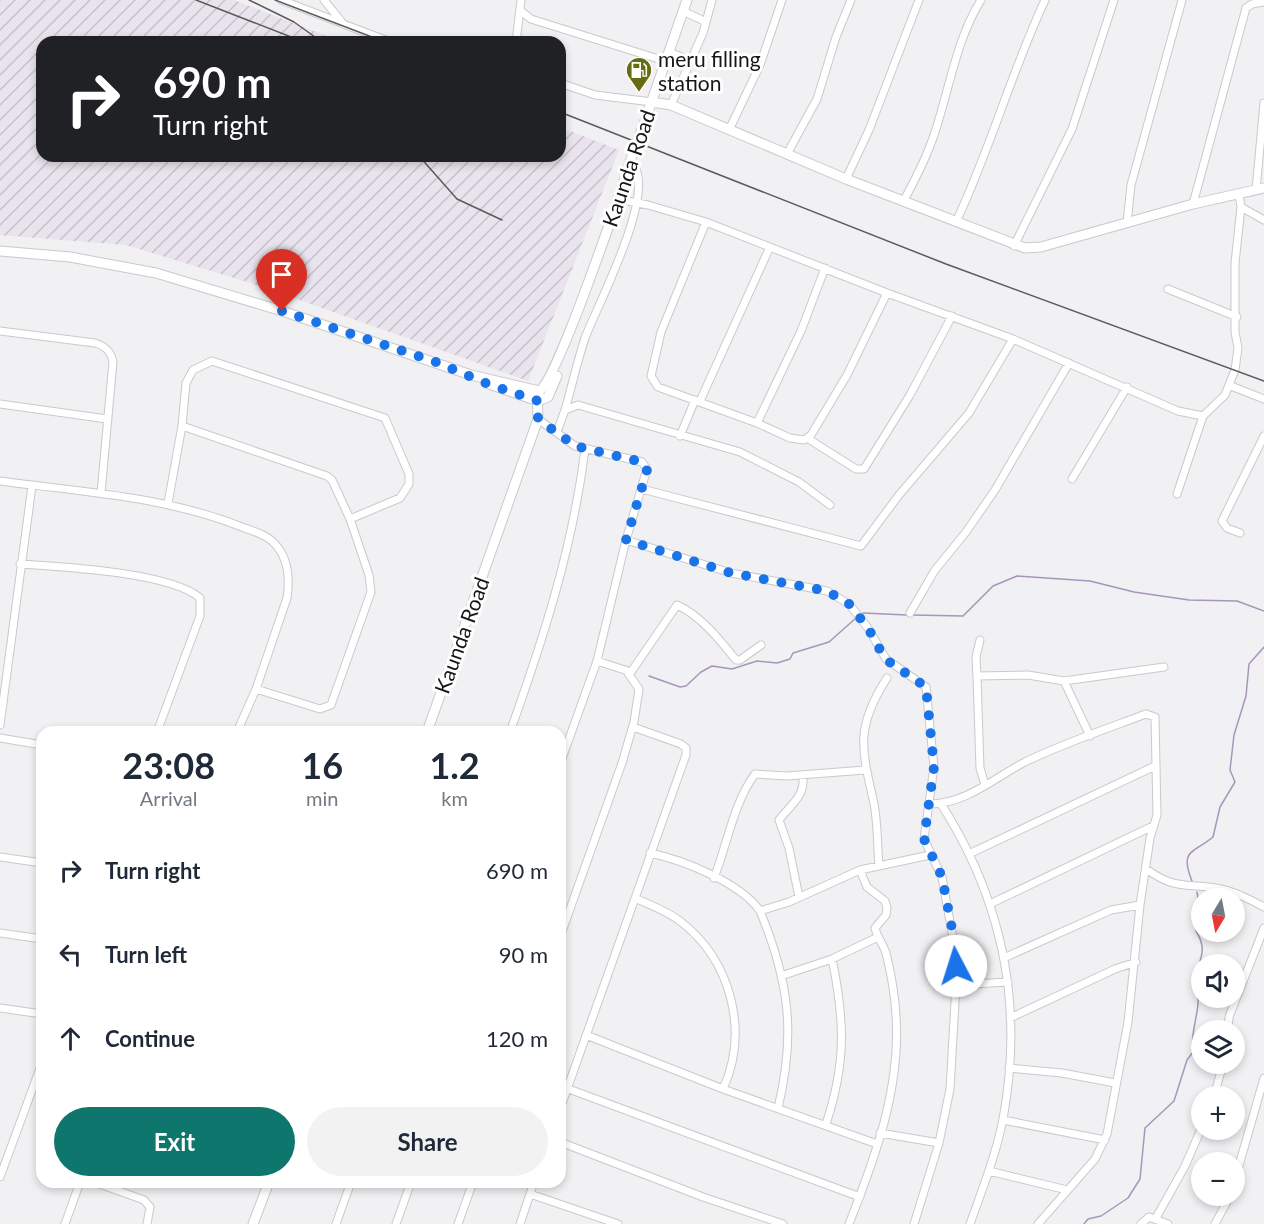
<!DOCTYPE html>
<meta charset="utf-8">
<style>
:root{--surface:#fff;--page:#f2f2f3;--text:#1f2937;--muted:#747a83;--accent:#0f766e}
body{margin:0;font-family:Lato,sans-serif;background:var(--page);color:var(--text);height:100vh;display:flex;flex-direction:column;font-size:22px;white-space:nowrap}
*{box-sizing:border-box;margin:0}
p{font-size:20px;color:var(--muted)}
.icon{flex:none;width:33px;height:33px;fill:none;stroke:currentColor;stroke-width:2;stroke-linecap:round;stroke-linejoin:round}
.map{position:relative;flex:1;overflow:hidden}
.drawer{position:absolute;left:36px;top:726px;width:530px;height:462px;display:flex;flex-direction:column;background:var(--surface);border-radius:18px;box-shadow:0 3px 9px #0003}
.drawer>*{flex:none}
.guide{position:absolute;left:36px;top:36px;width:530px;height:126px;border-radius:18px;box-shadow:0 3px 9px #0003;background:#202124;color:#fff;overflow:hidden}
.needle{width:39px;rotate:190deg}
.tools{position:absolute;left:1191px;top:888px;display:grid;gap:12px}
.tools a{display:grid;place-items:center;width:54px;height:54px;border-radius:50%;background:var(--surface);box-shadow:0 3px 9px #0003;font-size:30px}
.pin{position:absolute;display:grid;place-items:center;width:51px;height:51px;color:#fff;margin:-62px -26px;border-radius:50% 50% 50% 0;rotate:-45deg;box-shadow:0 0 6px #0007}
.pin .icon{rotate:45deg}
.me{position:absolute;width:66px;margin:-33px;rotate:355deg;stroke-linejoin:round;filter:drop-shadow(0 0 4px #0008)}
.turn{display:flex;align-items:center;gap:21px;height:126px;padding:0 18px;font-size:27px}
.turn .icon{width:78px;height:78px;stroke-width:2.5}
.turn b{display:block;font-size:42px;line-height:51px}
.eta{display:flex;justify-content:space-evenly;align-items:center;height:102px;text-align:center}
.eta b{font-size:36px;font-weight:700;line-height:42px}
.action{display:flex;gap:12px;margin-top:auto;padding:12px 18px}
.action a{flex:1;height:69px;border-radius:36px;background:var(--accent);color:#fff;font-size:24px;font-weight:700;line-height:69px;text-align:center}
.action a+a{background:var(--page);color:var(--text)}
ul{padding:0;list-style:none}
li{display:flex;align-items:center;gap:18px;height:84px;padding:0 18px}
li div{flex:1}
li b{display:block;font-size:22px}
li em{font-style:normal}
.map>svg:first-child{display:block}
</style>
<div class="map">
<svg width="1264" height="1224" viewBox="0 0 1264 1224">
<defs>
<pattern id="industrial-furrows" width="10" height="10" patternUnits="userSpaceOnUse" patternTransform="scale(1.5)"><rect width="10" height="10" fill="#e8e3ed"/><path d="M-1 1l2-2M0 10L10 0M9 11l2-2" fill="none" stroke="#c6c2ca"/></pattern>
</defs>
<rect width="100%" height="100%" fill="#f1f0f3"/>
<path fill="url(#industrial-furrows)" d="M0,0h234l108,42h-300v114h518v-29l59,23 -91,231 -271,-96 -131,-40 -126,-10z"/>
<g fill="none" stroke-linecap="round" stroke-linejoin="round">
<path stroke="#a896ba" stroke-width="1.5" d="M863,613l44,2
M912,615l51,1 30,-30 24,-10 73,5 44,11 55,8 48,1 27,10
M649,676l31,11 6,-1 15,-14 11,-6 20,3 25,-8 20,2 13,-4 3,-6 36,-11 27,-24
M1192,881c-13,-32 2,-28 21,-44l7,-30 15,-25 -5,-12 4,-35 12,-39 3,-32 15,-17
M1084,1224l4,-5 13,-3 27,-18 12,-19 5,-51 29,-27 13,-41 6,-8c-3,-17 4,-32 5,-49 1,-8 -3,-15 -2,-23 2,-22 13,-28 0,-49l4,-18 -3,-21"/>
<g stroke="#cac9cb" stroke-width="9">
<path id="street" d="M281,0l63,24
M324,0l17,21
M521,11l10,8 134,42
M683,11l23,11
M343,24l48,18
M516,42l5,-42
M669,52l22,9
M560,83l35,12 57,7
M671,105l32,-72 9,-33
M729,130l31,-65 22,-65
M787,154l30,-55 19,-62 15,-37
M846,179l23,-49 50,-130
M1256,190l8,-87
M617,199l31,6 58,17 181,71 126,46 165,72 25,5 22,-21 10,-25 3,-22 -3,-16v-69l6,-56 -2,-12
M903,202c12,-22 23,-43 31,-67 15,-44 22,-95 47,-135
M1193,204l53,-196 6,-4 12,-2
M1241,207l23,13
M706,222l-45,110 -10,44 7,11 99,36 33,15 14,2 7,-5 36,-60 40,-82
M956,222c34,-72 55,-149 89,-222
M1127,223l4,-38 51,-185
M1014,246l58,-117 42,-129
M1168,289l69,28
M0,331l95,12c10,3 16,8 18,19l-12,131
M1231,386l33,13
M700,401l69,-152
M0,404l107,15
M565,410c7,-24 12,-48 20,-72 11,-30 77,-154 45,-176
M538,419l37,27 67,16 5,7 -21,71 -29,121 -37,103
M757,423l44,-92 24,-63
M182,426l145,50 5,4 18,39 19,56 2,17 -40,113 -11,4 -64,-20
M557,432l8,-22 13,-5 162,47 59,30 31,23
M680,436l15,-36
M807,438l49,31h8l46,-74 42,-79
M1072,479l55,-92
M0,481c82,11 164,15 242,46 10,4 24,7 32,16 15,15 16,35 13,55l-31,91 -19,43
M642,489l219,57 38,-51 70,-82 44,-74
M1177,494l26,-78
M168,503l14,-77 4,-43 7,-13 19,-9 173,57 24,56v10l-9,14 -50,21
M1240,533l-13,-5 -5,-7 42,-85
M626,540l105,33 96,18 22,13 19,24 18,31 40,28 8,80 -10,72 18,38 14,78v30l-6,104 -11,54 -25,81
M20,564c42,3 150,8 180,34v18l-43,116
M910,613l25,-43 31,-38 29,-42 74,-127
M597,661l34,11 46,-67c23,10 43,35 59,55h4l21,-15
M977,676l-1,-19 4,-17
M1064,681l26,55
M0,725l32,-239
M510,732c33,-92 63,-185 75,-283
M0,738l42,7
M985,785l-5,-17 -3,-92 51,-1 36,6 100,-14
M929,804c37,0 65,-26 96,-42 39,-19 81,-33 121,-48l9,3 2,98 -7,23 -10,67 -12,117 -21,112 -12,25 -57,65
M941,804c62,97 83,202 62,315 -7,36 -21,71 -33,105
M650,853c33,7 91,30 110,58 29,70 36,123 18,197
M969,854l186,-88
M0,857l42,6
M879,865c-2,-22 -1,-45 -6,-66 -12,-52 -17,-73 14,-121
M1146,869c30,21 38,14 70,19 18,3 33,11 48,19
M714,878c13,-33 20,-76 41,-104l32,2 78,-6
M799,897l-10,-49 -10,-28c12,-16 26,-23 24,-44
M635,898c15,7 32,13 45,23 52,40 69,111 43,168
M990,904l163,-78
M760,911l29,-9 71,-32 70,-15
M0,933l42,6
M560,937l62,-174 12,-41 5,-33 -11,-16
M1006,957l105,-47 29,-5
M781,976l51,-17 46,-22
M956,985l52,-3
M0,1008l42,6
M1010,1018l105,-49 21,-7
M1228,1030l1,-13 35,-89
M586,1035l137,54 154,55
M1009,1068l53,5 53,10
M566,1088l294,109
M1214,1096l9,-32
M560,1109l126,-354v-7l-5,-4 -48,-17
M1003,1120l102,20
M826,1124c20,-60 19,-103 6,-165
M880,1133l59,10
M560,1142l143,55 80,27
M989,1171l78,19
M0,1177l42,-114
M94,1182l50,18 6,7 -3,17
M1234,1183l30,-105
M530,1194l88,30
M1156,1218l29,-52 17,-39
M65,1224l15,-42
M336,1224l15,-42
M396,1224l15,-42
M458,1224l15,-42
M520,1224l14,-42
M849,1224c26,-66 52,-136 47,-208 -1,-20 -5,-43 -10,-63 -3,-9 -9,-16 -11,-25l11,-13 1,-7 -2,-7 -18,-14 -7,-17
M1141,1224l8,-7 19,7
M1215,1224l15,-28"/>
</g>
<g stroke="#cac9cb" stroke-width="11">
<path id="secondary" d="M652,102l19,3 175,74 179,69 16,-1 152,-43 71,-16
M641,132l46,-132
M0,251l70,6 86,16 126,38 189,64 68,16c18,-9 83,-203 93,-235
M489,384l49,17 10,-4 9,-21
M427,732l111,-313 -1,-28
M253,1224l16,-42"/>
</g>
<use href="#street" stroke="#fff" stroke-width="7"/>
<use href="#secondary" stroke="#fff" stroke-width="9"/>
<path stroke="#5c5b5c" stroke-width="1.5" d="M196,0l108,42
M249,0l45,22 28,20
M275,0l110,42
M560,112l386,152 318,117
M419,156l38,43 45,21"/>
<g stroke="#cac9cb" stroke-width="11" stroke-linecap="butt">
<path id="secondary-bridge" d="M632,156l9,-24"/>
</g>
<use href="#secondary-bridge" stroke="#fff" stroke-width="9"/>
</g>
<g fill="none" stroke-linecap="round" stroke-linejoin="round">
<path stroke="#1a73e8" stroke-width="10" stroke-dasharray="0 18" d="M282,311l154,51 52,22 50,17v18l37,27 67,16 5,9 -21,69 105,33 96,18 22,13 19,24 17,31 41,28 8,80 -10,72 18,38 11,57 3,32"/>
</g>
<defs>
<g id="fuel-pin" transform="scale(1.35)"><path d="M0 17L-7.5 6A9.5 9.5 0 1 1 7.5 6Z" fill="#676c10" stroke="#fefeff"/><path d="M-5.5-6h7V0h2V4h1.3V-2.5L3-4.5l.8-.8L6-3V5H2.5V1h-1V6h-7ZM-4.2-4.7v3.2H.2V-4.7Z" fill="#fff"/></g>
</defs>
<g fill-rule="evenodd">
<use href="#fuel-pin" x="639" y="70"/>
</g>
<g text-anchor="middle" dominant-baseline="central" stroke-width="6" stroke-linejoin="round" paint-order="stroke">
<g font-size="21" fill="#171617" stroke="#fefeff" text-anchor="start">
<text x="658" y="58">meru filling<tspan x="658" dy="24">station</tspan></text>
</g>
<g font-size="21" fill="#171617" stroke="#fefeff">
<text transform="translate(628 168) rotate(-71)">Kaunda Road</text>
<text transform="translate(461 635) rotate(-70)">Kaunda Road</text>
</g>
</g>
</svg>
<div class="tools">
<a><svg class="needle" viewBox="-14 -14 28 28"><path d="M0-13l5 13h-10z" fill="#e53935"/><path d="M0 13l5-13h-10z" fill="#747a83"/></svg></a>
<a><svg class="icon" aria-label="sound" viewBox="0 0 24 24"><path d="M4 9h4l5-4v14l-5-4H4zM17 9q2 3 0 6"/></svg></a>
<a><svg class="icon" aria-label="layers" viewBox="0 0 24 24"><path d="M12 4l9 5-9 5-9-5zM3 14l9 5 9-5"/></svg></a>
<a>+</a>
<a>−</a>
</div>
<div class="pin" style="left:282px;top:311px;background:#d93025"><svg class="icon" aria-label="arrive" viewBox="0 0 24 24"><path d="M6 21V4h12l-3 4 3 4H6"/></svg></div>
<svg class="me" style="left:956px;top:966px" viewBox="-20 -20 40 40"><circle r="19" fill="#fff"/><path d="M0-13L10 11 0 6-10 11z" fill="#1a73e8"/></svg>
<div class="guide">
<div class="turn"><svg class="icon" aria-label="right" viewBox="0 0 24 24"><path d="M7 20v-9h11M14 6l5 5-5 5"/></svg><div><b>690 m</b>Turn right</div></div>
</div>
<section class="drawer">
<div class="eta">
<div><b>23:08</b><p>Arrival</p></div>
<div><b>16</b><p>min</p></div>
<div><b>1.2</b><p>km</p></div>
</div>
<ul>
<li><svg class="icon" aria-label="right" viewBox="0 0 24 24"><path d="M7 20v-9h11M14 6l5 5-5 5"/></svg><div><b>Turn right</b></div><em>690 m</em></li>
<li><svg class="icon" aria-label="left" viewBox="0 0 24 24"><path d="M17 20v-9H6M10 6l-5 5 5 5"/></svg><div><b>Turn left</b></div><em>90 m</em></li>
<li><svg class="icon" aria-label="ahead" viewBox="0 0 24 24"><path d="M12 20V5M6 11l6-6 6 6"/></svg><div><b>Continue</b></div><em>120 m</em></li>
</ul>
<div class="action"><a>Exit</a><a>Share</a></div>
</section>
</div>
